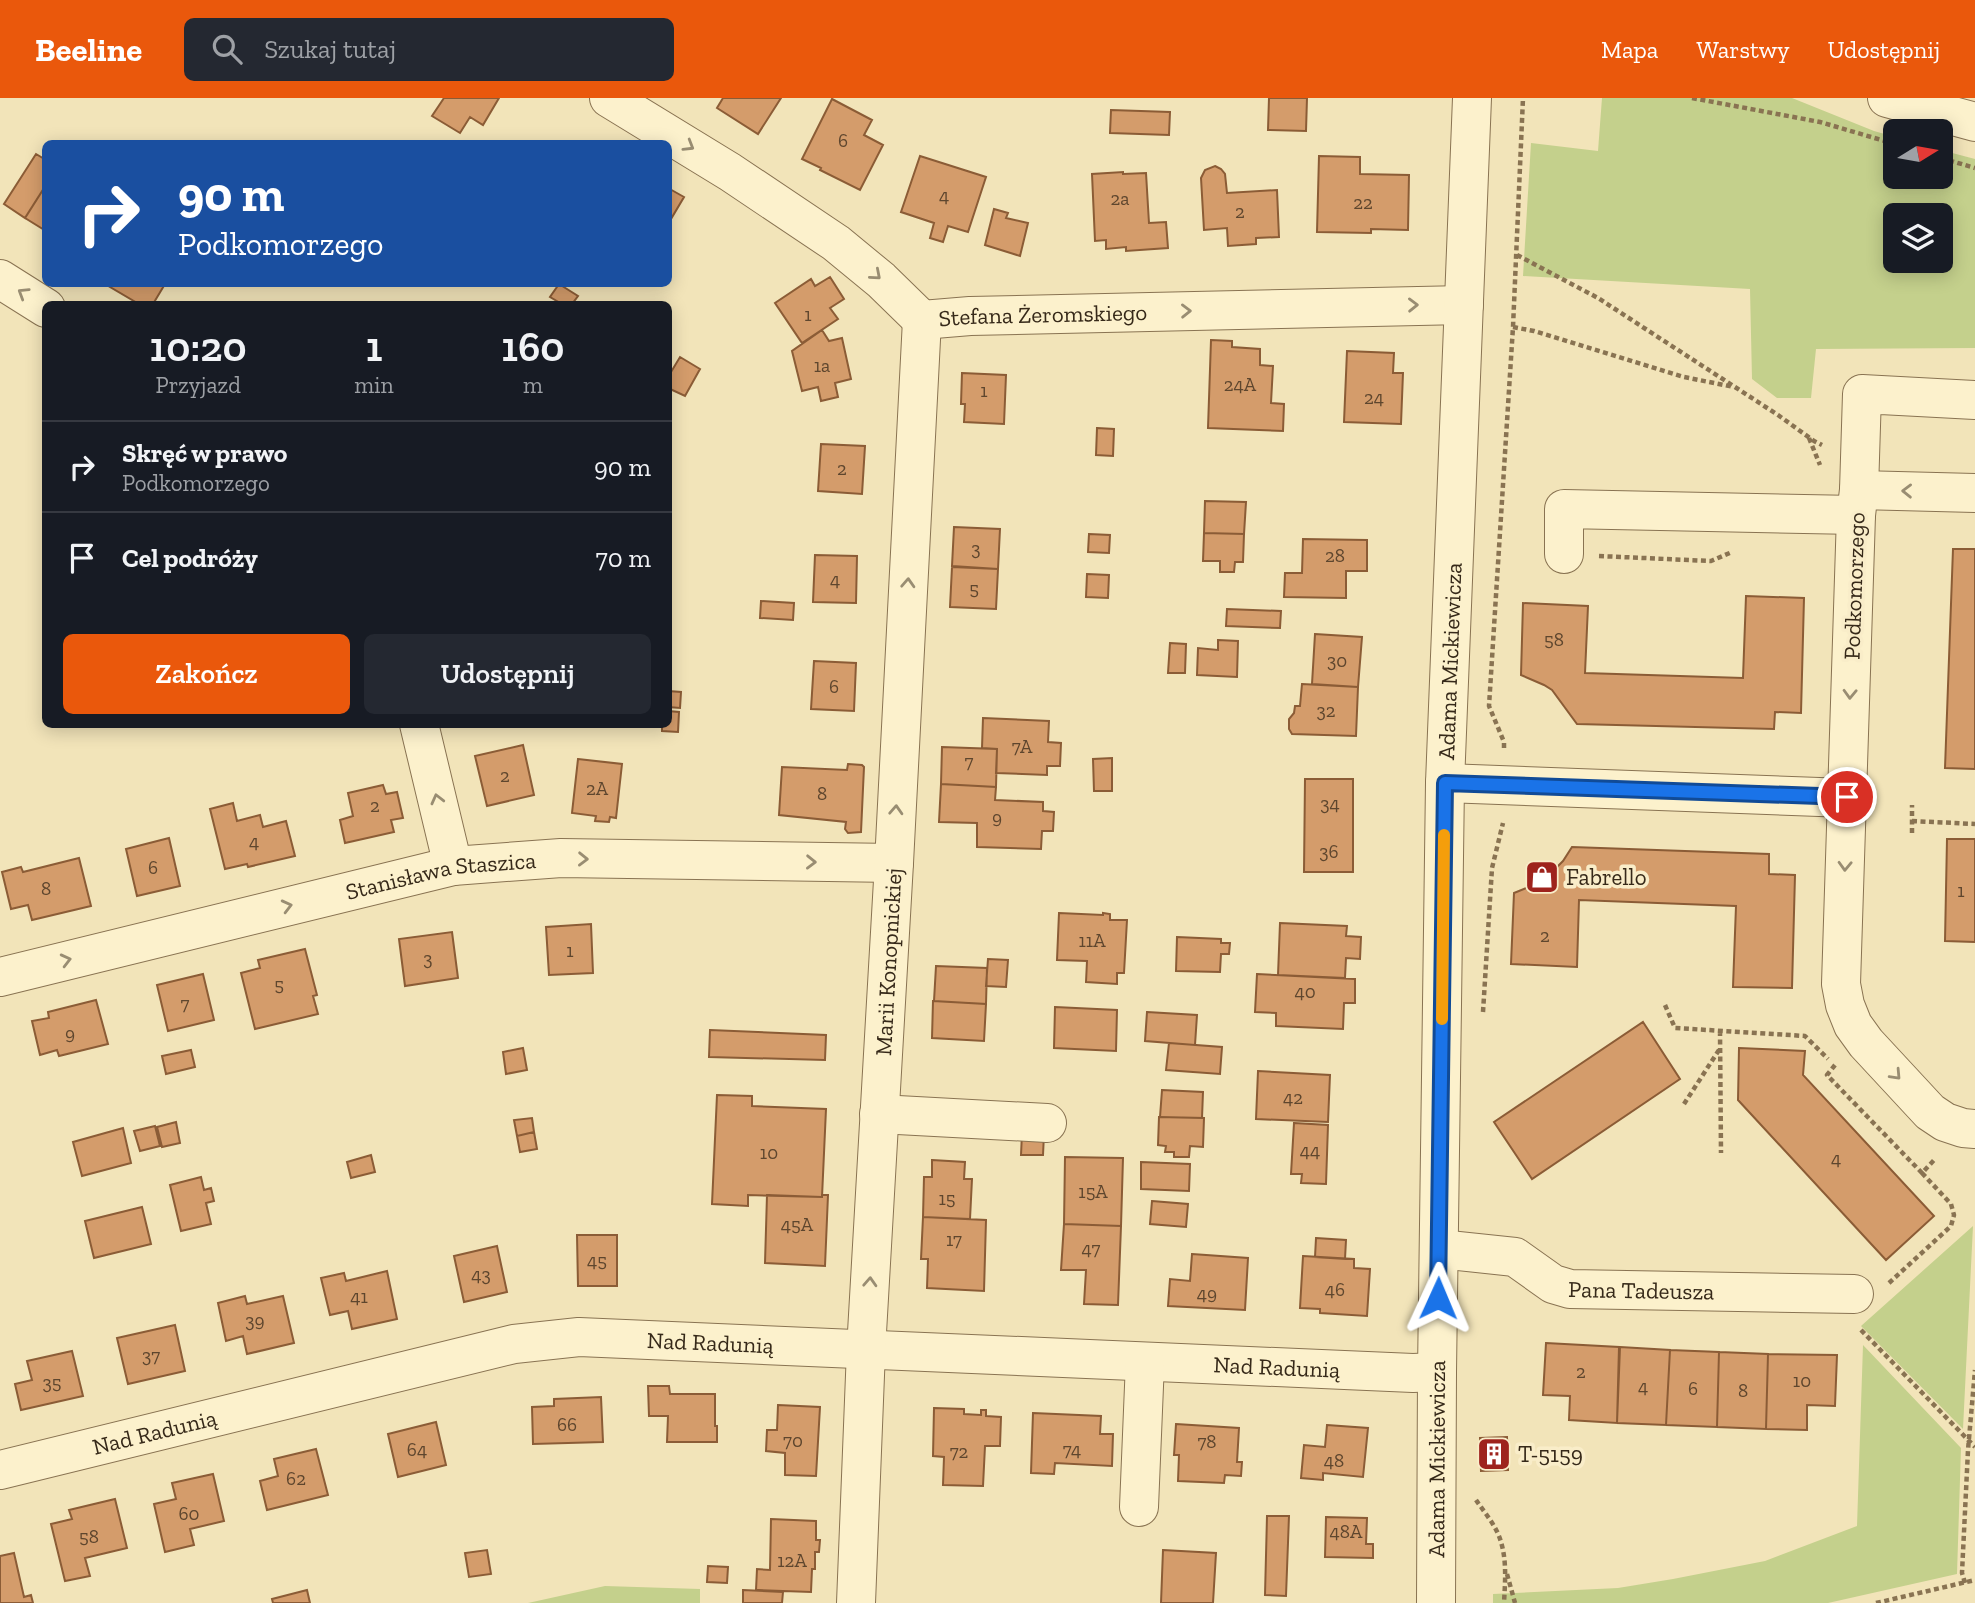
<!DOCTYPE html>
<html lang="pl">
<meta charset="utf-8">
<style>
:root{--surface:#171b24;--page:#242831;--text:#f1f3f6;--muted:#9ea1a6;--line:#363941;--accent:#ea580c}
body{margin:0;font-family:"Zilla Slab",serif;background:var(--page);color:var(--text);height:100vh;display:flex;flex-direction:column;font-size:26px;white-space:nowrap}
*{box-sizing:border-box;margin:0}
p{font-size:23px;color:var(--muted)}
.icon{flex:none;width:38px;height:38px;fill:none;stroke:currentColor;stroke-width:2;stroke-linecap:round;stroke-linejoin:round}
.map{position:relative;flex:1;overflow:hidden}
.side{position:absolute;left:42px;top:203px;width:630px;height:427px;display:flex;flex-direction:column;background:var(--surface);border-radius:10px;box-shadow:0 4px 18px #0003}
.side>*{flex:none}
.hud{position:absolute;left:42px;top:42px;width:630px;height:147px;border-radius:10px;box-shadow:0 4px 18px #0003;background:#1a4fa0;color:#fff;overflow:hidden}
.needle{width:46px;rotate:79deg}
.buttons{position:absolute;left:1883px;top:21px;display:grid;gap:14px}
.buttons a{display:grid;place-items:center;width:70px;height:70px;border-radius:10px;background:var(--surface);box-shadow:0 4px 18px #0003;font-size:35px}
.pin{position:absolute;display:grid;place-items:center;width:60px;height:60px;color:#fff;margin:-30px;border:4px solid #fff;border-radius:50%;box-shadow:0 2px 7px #0007}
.me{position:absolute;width:77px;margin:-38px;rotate:1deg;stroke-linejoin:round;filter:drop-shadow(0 0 5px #0008)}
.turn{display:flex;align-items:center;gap:24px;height:147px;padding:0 21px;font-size:32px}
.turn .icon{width:91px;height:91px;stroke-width:2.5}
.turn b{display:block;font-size:49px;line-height:60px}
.eta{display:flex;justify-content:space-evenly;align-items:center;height:119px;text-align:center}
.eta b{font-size:42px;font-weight:600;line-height:49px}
.primary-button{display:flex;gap:14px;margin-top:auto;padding:14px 21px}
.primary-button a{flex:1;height:80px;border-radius:10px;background:var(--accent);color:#fff;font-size:28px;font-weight:600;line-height:80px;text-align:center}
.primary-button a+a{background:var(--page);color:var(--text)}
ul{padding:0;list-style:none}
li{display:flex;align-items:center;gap:21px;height:91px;padding:0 21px;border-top:2px solid var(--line)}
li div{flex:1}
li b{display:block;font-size:26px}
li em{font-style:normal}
header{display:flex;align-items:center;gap:42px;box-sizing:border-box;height:98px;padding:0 35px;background:var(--accent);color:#fff}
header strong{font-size:33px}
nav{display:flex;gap:38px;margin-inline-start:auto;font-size:24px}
.search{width:490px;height:63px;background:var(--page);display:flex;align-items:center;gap:18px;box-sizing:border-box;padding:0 24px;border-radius:10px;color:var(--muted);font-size:26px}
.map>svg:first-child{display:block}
</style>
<header>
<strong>Beeline</strong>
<div class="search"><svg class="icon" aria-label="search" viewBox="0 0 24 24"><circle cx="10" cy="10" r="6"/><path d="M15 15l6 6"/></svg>Szukaj tutaj</div>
<nav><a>Mapa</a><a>Warstwy</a><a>Udostępnij</a></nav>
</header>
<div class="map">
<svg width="1975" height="1505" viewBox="0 0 1975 1505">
<rect width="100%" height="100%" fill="#f2e4b9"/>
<path fill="#c4d08c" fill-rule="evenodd" d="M1602,0h190l82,33 21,6v40h46v-27l34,9v189l-159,1 -5,49h-34l-25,-19 -2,-90 -227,-13 8,-133 67,8zM1895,117h46v46h-46z
M1973,1128l-10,203 -102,-103z
M1863,1247l98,103 -4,126 -129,29h-335v-9l125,-6 55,-9 92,-18 92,-35z
M605,1488l95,3v14h-172z"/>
<path fill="#d49c6b" stroke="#8b5c36" stroke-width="2" d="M444,0h55l-16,27 -13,-8 -10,16 -28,-17z
M723,0h58l-23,36 -41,-26z
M1269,0h38l-1,33 -38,-1z
M832,1l40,21 -8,15 19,10 -23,45 -40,-20 1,-2 -19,-9z
M1111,12l59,2 -1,23 -59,-2z
M36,56l10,6v25l-21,33 -21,-14z
M920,58l66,21 -18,55 -20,-6 -5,16 -13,-4 4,-15 -33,-11z
M1319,58l41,1v17l49,1 -1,55 -37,-1v4l-54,-1z
M1215,68l6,3 4,5 2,19 50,-3 2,47 -23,1v6l-28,2 -1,-18 -23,2 -3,-52 4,-8z
M1123,74v2l23,-1 3,50 17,-1 2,26 -42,3v-4l-20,2v-9l-11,1 -3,-67z
M46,87v46l-21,-13z
M668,90l16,9 -16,27z
M994,111l14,4 -2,5 22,5 -8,33 -35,-11z
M830,179l14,22 -14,9 8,11 -36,24 -27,-40 36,-24 4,7z
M105,186h60l-12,20h-14z
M559,186l19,12 -6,8h-10l-12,-7z
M822,232l7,11 13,-3 9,41 -16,4 3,14 -17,4 -3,-14 -16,4 -10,-40z
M1211,242l21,1v6l28,2v16l13,1 -2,37 13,1 -1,27 -75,-3z
M1347,253l47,2 -1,20h10l-2,51 -57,-2z
M680,259l20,12 -15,27 -17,-8v-11z
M962,275l44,2 -2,49 -40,-2 1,-18h-4z
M1097,330l17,1 -1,27 -17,-1z
M821,346l44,2 -3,48 -44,-3z
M1205,403l41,1 -2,32 -40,-1z
M954,429l46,2 -2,40 -46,-3z
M1204,435l40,1 -1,28h-8l-1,10h-14v-11h-17z
M1089,436l21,1 -1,18 -21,-1z
M1303,441l64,1v31h-21v27l-62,-1 1,-24h17z
M1953,451h22v220l-30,-1z
M815,457l42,1 -1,47 -43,-1z
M952,469l46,2 -2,40 -46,-2z
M1087,476l22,1 -1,23 -22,-1z
M1746,498l58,2 -3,115 -26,-1 -1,17 -197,-5 -25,-34 -8,-5 -23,-10 2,-72 65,3 -3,67 158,5z
M761,503l33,2 -1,17 -33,-2z
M1227,511l54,2 -1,17 -54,-2z
M1315,536l47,3 -4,50 -46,-3z
M1218,542l20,1 -1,36 -40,-2 1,-27 20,2z
M1170,545l16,1 -1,29h-17z
M814,563l42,2 -2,48 -43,-2z
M1302,586l56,3 -2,49 -64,-2 -3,-5v-10l5,-6 1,-7h5z
M668,593l13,1 -1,16 -12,-1z
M668,613l11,1 -1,20 -16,-1v-7h6z
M983,620l66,3 -1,21 13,1 -1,23h-13v9l-51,-2 1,-24 -15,-1z
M523,647l11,50 -47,11 -12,-50z
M942,649l55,2 -1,38 -55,-3z
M1112,660v33h-18l-1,-32z
M578,661l44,5 -6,54 -6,-1 -1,5 -14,-1 1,-5 -24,-3z
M848,666l14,1 2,2 -3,65 -13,1 -3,-4 1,-7 -67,-7 3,-48 65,3z
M1305,681h48v93h-49z
M941,686l55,3 -1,13 48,2v9l11,1 -1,19h-11l-1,18 -64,-2v-24l-38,-1z
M383,687l3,9 11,-2 6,26 -12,2 3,12 -49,11 -5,-23 13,-4 -5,-23z
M233,705l4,18 23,-6 3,12 23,-6 9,35 -47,11 -1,-3 -22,5 -15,-60z
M169,740l11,48 -43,10 -11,-47z
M1947,741h28v103l-30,-1z
M1572,749l197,7v20l26,1 -3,113 -59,-1 3,-81 -157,-6 -2,67 -66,-3 3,-71 25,-10 7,-5 17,-17z
M79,760l12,48 -59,14 -4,-15 -17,4 -9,-37 19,-5 2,5z
M1059,815l44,2v-2l7,1v6h17l-3,53h-7v11l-31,-2 1,-21 -30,-1z
M1280,825l67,3 -1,10 15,1 -1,22 -14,-1 -1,20 -67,-3z
M591,826l2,49 -44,2 -3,-48z
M452,834l6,46 -53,8 -6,-47z
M1177,839l44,2v4h9l-1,11h-8l-1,18 -44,-1z
M305,851l12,46 -4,1 5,18 -63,15 -14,-56 19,-5 -2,-8z
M988,861l20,1 -2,27 -20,-1z
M936,868l51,2 -1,36 -52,-3z
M203,876l11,46 -46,11 -11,-46z
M1257,876l98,5v24h-11l-1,26 -67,-3v-13l-21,-1z
M96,902l12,44 -49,12 -2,-6 -17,5 -8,-34 17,-3 -1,-6z
M933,903l53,3 -2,37 -52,-3z
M1055,909l62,3 -1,41 -62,-3z
M1147,914l50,3 -2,30 -50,-4z
M1643,924l37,57 -148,100 -38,-57z
M710,932l116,5 -1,25 -116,-3z
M1169,945l53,4 -2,27 -54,-4z
M523,950l4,22 -21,4 -3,-22z
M1739,950l66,3 -2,24 131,141 -48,44 -148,-160z
M191,952l4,17 -29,7 -4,-18z
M1258,973l72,4 -2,47 -72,-3z
M1162,992l41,2 -1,26 -42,-1z
M717,997l35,1v10l74,3 -4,88 -74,-2v11l-36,-2z
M1159,1019l45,1 -1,29 -13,-1 -1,11h-15v-5h-9l1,-6 -8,-1z
M532,1020l2,14 -17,4 -3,-16z
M176,1024l4,21 -18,4 -5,-20z
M1294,1025l34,2 -2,59 -25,-1 1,-9h-11z
M155,1028l5,20 -20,5 -6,-20z
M123,1030l8,35 -49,13 -9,-34z
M534,1034l3,17 -17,3 -3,-16z
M1022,1035l22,1 -1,21h-22z
M371,1057l4,17 -24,6 -4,-16z
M1065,1059l58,1 -2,68 -57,-2z
M932,1062l33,2 -1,17h8l-2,40 -47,-2 1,-40h8z
M1141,1064l49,2 -1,27 -48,-2z
M201,1079l3,13 7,-2 3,13 -8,2 5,21 -30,7 -11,-46z
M767,1097l55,2v-2h6l-3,71 -60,-3z
M1152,1103l36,3 -2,23 -36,-3z
M142,1109l9,37 -57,14 -9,-37z
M923,1119l63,3 -2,71 -57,-3 1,-29h-7z
M1064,1126l57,2 -3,79 -34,-1 2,-34h-25z
M577,1137h40v51h-39z
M1316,1140l30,2 -1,19 -30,-2z
M497,1148l10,46 -43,10 -10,-46z
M1192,1156l56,4 -3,52 -77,-4 2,-27 20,2z
M1303,1158l51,3v9l16,1 -3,47 -47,-3v-4l-20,-1z
M387,1173l10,48 -45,10 -4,-18 -18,4 -9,-37 23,-5 2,8z
M245,1198l2,8 36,-8 11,47 -47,11 -4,-18 -17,5 -8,-38z
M175,1227l10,46 -57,13 -11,-46z
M1546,1245l73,4 -2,76 -48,-3 1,-24 -27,-1z
M1620,1249l50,3 -4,75 -49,-2z
M1670,1252l49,2 -2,75 -51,-2z
M72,1253l11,45 -62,14 -6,-26 17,-4 -5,-19z
M1719,1254l49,2 -2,75 -49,-2z
M1768,1256l69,1 -2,51 -28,-1v25l-41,-1z
M648,1288h21l1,8h45v32h2v16h-50l1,-26h-19z
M601,1299l2,45 -70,2 -1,-37 22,-1v-7z
M778,1307l42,2 -4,69 -31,-1v-22l-19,-2 1,-21h10z
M934,1310l30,1v5l17,1v-5h5v6l15,1 -1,29h-15l-2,40 -40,-1 1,-28 -11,-1z
M1033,1315l68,3 -1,18h13l-1,32 -57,-3 -1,11 -23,-1z
M436,1324l10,43 -48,12 -10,-43z
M1176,1326l63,4 -2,34h5l-1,14 -16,-1 -1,8 -46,-2 1,-26h-5z
M1327,1327l41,3 -5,49 -40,-4v7l-22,-2 3,-33 21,2z
M1507,1339l1,33 -27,1 -1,-33z
M316,1351l12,46 -61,15 -7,-29 18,-5 -4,-17z
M213,1376l11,47 -34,8 4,16 -29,7 -11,-48 22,-5 -4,-16z
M115,1401l12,49 -42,10 5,18 -25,5 -14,-57 21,-5 -3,-9z
M1267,1418h22l-3,80 -21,-1z
M1326,1419l41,1 -1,26h7v14l-48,-1z
M771,1421l45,2v19h4l-1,12h-4v17h-3l-1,23 -55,-2 1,-21 13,1z
M487,1452l4,24 -22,3 -4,-24z
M1163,1452l53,3 -3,50h-52z
M14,1455l10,44 7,-2 2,8h-33v-47z
M708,1468l20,1 -1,16 -20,-1z
M307,1492l3,13h-37l-1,-4z
M743,1492l40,2 -1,11h-39z"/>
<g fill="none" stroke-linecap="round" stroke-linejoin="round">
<g stroke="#897352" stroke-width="40">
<g id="minor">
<path id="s1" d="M609,0l121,74 106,71 45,37 41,40 48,-4 494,-11"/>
<path d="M1887,0l88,24"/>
<path d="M0,181l46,29"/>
<path d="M1859,392l3,-96 113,6"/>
<path d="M1975,395l-116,-3 -3,25 -15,469 4,21 8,20 13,18 64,69 15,10 18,6 12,1"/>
<path d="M1564,456v-45l292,6"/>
<path d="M419,626l34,142"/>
<path d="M1445,685l402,15"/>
<path id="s2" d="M0,879l453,-111 108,-8 333,5"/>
<path d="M879,1016l168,9"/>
<path id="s3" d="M1439,1151l76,8 38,27 17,5 284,5"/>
<path id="s4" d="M0,1372l514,-126 65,-7 834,36 24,-1"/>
<path d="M1139,1409l6,-145"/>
<path id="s5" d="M856,1505l10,-253 28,-487 28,-543"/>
<path id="s6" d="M1436,1505l1,-231 8,-589 27,-685"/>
</g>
</g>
<path stroke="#897352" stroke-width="4.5" stroke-dasharray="5 3.5" stroke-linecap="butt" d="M1692,0l128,24 75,22
M1941,60l34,10
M1517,157l81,43 180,117 36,26 8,4
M1513,229l21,4 150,46 50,10
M1809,340l11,27
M1599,458l112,5 21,-9
M1504,650v-6l-15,-36 24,-379 10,-229
M1912,723l63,3
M1912,735v-28
M1665,907l10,23 130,8 23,23
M1483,914l9,-144 11,-45
M1720,933l1,122
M1835,967l-8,10 95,98
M1684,1006l35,-54
M1889,1185l62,-57 3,-11 -3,-11 -29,-31 14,-15
M1861,1232l114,117
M1476,1402c9,13 21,27 25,42 6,20 4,41 3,61
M1507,1476l8,29
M1965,1485l-3,-10 6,-123 7,-80
M1876,1505l99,-23"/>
<use href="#minor" stroke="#fcf1cc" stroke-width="38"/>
</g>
<defs><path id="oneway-chevron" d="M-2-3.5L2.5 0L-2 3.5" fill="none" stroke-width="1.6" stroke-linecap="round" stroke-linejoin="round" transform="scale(1.75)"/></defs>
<g stroke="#998d72">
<use href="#oneway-chevron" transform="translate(689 48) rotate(31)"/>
<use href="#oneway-chevron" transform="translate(876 177) rotate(41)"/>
<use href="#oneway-chevron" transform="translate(23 195) rotate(-148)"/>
<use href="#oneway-chevron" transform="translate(1413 207) rotate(-1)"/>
<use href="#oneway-chevron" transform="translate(1186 213) rotate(-1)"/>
<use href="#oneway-chevron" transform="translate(1907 393) rotate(-179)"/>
<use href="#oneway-chevron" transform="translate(908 485) rotate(-87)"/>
<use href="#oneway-chevron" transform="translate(1850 596) rotate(92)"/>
<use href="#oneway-chevron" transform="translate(437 701) rotate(-104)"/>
<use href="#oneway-chevron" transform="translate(896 712) rotate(-87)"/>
<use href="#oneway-chevron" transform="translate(583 761) rotate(1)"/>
<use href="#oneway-chevron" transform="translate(811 764) rotate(1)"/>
<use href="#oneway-chevron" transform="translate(1845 768) rotate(92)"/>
<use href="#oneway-chevron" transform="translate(287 808) rotate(-14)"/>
<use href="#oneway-chevron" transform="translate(66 862) rotate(-14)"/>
<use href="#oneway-chevron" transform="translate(1896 977) rotate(47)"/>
<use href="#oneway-chevron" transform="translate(870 1184) rotate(-87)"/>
</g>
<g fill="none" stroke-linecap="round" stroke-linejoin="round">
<g stroke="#114b97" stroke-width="18">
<path id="route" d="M1438,1200l7,-515 402,14"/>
</g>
<use href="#route" stroke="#1a73e8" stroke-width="12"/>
<path stroke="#f59e0b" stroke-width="12" d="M1442,921l2,-184"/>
</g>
<defs>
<g id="shop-square" transform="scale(1.75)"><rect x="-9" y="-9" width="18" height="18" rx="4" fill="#9e231d" stroke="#f9edc9"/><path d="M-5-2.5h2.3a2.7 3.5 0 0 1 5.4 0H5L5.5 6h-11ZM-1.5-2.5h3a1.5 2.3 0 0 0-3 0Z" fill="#fff"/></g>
<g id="building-square" transform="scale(1.75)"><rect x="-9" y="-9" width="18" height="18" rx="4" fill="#9e231d" stroke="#f9edc9"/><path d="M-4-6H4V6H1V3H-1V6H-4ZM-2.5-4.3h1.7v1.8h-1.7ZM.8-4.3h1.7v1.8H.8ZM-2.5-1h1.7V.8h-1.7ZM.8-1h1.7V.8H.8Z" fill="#fff"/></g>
</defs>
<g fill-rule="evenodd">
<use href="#shop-square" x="1542" y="779"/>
<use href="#building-square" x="1494" y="1356"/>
</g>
<g text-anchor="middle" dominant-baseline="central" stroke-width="7" stroke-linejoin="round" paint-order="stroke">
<g font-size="19" fill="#5e462e">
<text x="843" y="42">6</text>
<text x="944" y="97">4</text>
<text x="1120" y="100">2a</text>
<text x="1363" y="104">22</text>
<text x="1240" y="113">2</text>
<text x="808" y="216">1</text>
<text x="822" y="267">1a</text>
<text x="1240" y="286">24A</text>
<text x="984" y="292">1</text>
<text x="1374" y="299">24</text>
<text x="842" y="370">2</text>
<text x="976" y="450">3</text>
<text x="1335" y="457">28</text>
<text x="835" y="481">4</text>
<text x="974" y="490">5</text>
<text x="1554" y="541">58</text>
<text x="1337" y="562">30</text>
<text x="834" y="588">6</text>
<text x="1326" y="612">32</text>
<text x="1022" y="648">7A</text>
<text x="969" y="663">7</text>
<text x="505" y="677">2</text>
<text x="597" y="690">2A</text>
<text x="822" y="695">8</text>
<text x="1330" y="705">34</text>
<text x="375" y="707">2</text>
<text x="997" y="719">9</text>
<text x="254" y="743">4</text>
<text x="1329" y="753">36</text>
<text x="153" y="769">6</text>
<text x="46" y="790">8</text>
<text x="1961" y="792">1</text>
<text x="1545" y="837">2</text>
<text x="1092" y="842">11A</text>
<text x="570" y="852">1</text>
<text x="428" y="860">3</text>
<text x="279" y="886">5</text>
<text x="1305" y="893">40</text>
<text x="185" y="905">7</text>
<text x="70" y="935">9</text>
<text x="1293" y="999">42</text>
<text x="1310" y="1052">44</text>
<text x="769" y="1054">10</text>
<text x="1836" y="1060">4</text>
<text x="1093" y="1093">15A</text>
<text x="947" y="1100">15</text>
<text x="797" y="1126">45A</text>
<text x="954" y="1141">17</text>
<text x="1091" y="1150">47</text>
<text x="597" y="1162">45</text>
<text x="481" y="1176">43</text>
<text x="1335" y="1191">46</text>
<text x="1207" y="1195">49</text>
<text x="359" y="1198">41</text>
<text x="255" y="1222">39</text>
<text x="151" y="1257">37</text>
<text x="1581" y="1273">2</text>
<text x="1802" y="1282">10</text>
<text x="52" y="1284">35</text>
<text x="1643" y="1288">4</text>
<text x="1693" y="1290">6</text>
<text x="1743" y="1292">8</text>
<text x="567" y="1326">66</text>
<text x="793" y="1342">70</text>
<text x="1207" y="1343">78</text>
<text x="417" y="1351">64</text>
<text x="1072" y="1351">74</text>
<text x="959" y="1353">72</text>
<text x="1334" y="1362">48</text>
<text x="296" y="1380">62</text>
<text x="189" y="1415">60</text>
<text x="1346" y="1433">48A</text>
<text x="89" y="1438">58</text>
<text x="792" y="1462">12A</text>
</g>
<g font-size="23" fill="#362919" stroke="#f9edc9">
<text stroke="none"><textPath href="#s1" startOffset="506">Stefana Żeromskiego</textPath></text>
<text transform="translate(1854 488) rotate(-88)">Podkomorzego</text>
<text stroke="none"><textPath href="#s6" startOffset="942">Adama Mickiewicza</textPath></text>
<text stroke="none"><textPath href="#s2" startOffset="453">Stanisława Staszica</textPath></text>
<text stroke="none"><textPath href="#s5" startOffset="642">Marii Konopnickiej</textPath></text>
<text stroke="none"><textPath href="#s3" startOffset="212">Pana Tadeusza</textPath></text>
<text stroke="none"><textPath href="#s4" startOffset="726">Nad Radunią</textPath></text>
<text stroke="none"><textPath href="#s4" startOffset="1293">Nad Radunią</textPath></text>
<text stroke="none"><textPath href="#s4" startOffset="159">Nad Radunią</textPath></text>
<text stroke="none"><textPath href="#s6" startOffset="144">Adama Mickiewicza</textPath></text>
</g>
<g font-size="23" fill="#362919" stroke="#f9edc9" text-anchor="start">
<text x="1566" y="779">Fabrello</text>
<text x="1518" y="1356">T-5159</text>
</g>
</g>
</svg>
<div class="buttons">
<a><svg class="needle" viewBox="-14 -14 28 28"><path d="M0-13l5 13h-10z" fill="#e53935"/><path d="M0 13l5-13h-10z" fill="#9ea1a6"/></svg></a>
<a><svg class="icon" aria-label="layers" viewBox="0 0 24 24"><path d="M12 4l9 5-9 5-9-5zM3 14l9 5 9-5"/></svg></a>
</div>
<div class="pin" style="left:1847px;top:699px;background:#d93025"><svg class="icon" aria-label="arrive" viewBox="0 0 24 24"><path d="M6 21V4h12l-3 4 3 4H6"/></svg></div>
<svg class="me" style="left:1438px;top:1200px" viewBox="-20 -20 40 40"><path d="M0-17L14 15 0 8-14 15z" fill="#1a73e8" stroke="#fff" stroke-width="4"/></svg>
<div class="hud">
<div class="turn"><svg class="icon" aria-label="right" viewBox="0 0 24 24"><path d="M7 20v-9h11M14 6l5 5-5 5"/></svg><div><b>90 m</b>Podkomorzego</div></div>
</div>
<section class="side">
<div class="eta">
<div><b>10:20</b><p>Przyjazd</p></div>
<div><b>1</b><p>min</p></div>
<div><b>160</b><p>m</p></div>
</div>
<ul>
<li><svg class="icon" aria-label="right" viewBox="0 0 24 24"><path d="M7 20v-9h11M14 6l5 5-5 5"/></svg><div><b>Skręć w prawo</b><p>Podkomorzego</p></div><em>90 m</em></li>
<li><svg class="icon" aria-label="arrive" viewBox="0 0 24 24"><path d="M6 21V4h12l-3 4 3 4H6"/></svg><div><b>Cel podróży</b></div><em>70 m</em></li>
</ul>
<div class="primary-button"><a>Zakończ</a><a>Udostępnij</a></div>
</section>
</div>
